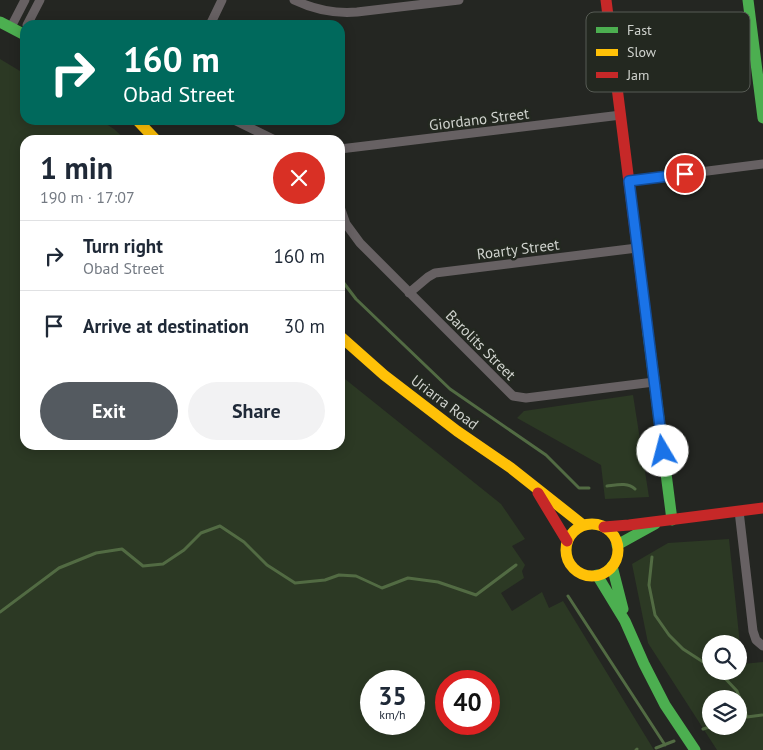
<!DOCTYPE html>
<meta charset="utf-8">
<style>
:root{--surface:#fff;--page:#f2f2f3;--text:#1f2937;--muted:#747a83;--line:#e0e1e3;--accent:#545a60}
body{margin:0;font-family:"PT Sans",sans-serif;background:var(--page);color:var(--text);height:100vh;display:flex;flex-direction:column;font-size:19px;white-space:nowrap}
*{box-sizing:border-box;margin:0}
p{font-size:16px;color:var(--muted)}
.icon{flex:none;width:28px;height:28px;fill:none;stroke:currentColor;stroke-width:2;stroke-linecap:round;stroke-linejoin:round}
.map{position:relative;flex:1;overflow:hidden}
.panel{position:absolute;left:20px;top:135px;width:325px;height:315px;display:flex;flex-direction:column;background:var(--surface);border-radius:15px;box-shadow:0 2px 12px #0003}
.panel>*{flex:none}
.banner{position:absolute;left:20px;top:20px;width:325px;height:105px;border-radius:15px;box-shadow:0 2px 12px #0003;background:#00695c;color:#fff;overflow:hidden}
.tools{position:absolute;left:702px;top:635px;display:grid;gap:10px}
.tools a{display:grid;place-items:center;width:45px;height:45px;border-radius:50%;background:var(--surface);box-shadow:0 2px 12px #0003;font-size:25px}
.speed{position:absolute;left:360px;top:670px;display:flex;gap:10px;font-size:25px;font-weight:700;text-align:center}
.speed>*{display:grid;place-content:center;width:65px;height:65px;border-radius:50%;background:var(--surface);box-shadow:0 2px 12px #0003;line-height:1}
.speed small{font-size:12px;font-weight:400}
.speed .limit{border:8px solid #d22;background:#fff;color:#111}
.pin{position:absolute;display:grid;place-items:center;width:42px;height:42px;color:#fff;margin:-21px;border:2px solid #fff;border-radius:50%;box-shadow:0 1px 5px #0007}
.me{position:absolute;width:55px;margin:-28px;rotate:352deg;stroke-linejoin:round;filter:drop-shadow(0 0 4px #0008)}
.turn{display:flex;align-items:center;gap:18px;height:105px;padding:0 20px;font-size:22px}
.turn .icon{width:65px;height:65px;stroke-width:2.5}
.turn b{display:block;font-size:35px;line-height:42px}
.round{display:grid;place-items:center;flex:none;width:52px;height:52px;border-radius:26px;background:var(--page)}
.head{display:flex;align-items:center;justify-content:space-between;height:85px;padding:0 20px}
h1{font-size:30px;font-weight:700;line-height:38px}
.button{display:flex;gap:10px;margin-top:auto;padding:10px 20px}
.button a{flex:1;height:58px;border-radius:30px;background:var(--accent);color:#fff;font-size:20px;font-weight:700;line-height:58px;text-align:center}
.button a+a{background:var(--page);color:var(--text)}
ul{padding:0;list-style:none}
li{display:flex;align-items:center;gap:15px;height:70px;padding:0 20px;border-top:1px solid var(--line)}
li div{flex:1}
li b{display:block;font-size:19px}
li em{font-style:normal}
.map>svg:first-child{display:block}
</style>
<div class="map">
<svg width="763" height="750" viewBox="0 0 763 750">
<rect width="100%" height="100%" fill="#242622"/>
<path fill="#2c3924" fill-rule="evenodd" d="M0,59l25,15v46h75l14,9 12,11h-101v305h315v-70l161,129 24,35 -13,7 13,19 -3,6 2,7 -23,15 11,18 30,-19 7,16 14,-7 91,149h-654zM371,681h43v43h-43zM446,681h43v43h-43z
M633,395l16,102 -44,2 -4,-34 -84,-47 7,-7z
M729,539l13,125 21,-2v88h-46l-69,-107 -16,-79 36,-21zM711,644h28v27h-28zM711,699h28v27h-28z"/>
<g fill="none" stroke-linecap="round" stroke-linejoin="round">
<path stroke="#526b43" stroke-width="3" d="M340,278l16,21 94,90 96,66 33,33h10
M607,486c9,-1 21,-4 28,3
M652,557l-3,28 6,30 14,20 14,14 28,18
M568,596l97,149
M0,612l59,-44 37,-15 26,-4 21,17 20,-2 21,-14 17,-17 19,-7 24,16 23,23 28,18 30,-3 14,-5 17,1 26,12 26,-10 30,4 38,13 40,-30
M718,671l3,3 16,17 10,26 15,-2
M739,719l8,-2
M703,729l10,-3
M656,748l18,-7
M636,750l1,-1"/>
<path stroke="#676163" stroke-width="9" d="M294,0c21,10 40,14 63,12l102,-12
M27,25l13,-25
M210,25l12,-25
M11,27l14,-27
M234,120l41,20
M340,149l281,-34
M629,181l134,-17
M340,207l6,17 14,19 153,153 13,2 128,-16
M409,293l19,-16 7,-4 202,-25
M739,511l14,120 3,9 7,6"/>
<path stroke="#4caf50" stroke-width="11" d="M748,0l15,118
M0,22l25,13
M648,333l24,187
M617,545l38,-21
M612,566l11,43
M597,575l28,46 19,43 21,41 30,45"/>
<path stroke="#ffc107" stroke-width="11" d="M137,120l19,20
M340,336l44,39 73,56 54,37 72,57
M566 550a26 26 0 1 1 52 0a26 26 0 1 1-52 0Z"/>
<path stroke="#c62828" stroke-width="11" d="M606,0l42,333
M538,493l29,48
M604,527l25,-2 134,-17"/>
</g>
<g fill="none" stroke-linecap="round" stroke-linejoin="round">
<g stroke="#114b97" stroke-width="12">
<path id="route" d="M663,451l-34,-270 56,-7"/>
</g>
<use href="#route" stroke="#1a73e8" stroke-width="9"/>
</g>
<g text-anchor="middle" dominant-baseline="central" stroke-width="5" stroke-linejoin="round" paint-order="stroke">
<g font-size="15" fill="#d0d3ce" stroke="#232820">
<text transform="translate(479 119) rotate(-7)">Giordano Street</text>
<text transform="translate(518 249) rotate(-7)">Roarty Street</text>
<text transform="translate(481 345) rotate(45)">Barolits Street</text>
<text transform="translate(445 402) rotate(37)">Uriarra Road</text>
</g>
</g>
<rect x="586" y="12" width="164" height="80" rx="8" fill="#232820" stroke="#575b54" stroke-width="1"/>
<rect x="596" y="27" width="22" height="6" fill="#4caf50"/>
<rect x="596" y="49" width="22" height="7" fill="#ffc107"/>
<rect x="596" y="72" width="22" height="6" fill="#c62828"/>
<g font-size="14" fill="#d0d3ce">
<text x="627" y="35">Fast</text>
<text x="627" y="57">Slow</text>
<text x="627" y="80">Jam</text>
</g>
</svg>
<div class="tools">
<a><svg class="icon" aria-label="search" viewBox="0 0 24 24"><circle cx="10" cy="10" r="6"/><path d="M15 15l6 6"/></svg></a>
<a><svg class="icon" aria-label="layers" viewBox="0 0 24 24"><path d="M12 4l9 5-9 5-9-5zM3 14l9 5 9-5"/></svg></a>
</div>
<div class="speed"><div>35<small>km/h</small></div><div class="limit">40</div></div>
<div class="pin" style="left:685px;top:174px;background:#d93025"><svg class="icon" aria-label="arrive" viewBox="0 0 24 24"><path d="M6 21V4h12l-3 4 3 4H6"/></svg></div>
<svg class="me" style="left:663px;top:451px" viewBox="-20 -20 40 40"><circle r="19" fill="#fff"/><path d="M0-13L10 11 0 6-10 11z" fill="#1a73e8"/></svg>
<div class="banner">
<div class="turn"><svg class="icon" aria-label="right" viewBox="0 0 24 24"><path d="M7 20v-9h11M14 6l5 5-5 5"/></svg><div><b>160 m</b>Obad Street</div></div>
</div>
<section class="panel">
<div class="head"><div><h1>1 min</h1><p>190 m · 17:07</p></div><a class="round" style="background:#d93025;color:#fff"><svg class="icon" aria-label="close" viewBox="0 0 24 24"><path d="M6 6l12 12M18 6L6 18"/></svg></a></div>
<ul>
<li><svg class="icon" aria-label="right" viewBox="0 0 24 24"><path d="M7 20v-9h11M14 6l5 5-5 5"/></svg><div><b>Turn right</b><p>Obad Street</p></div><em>160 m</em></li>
<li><svg class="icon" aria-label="arrive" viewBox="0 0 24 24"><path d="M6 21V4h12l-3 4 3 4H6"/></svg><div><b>Arrive at destination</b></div><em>30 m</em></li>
</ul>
<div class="button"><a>Exit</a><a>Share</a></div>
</section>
</div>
